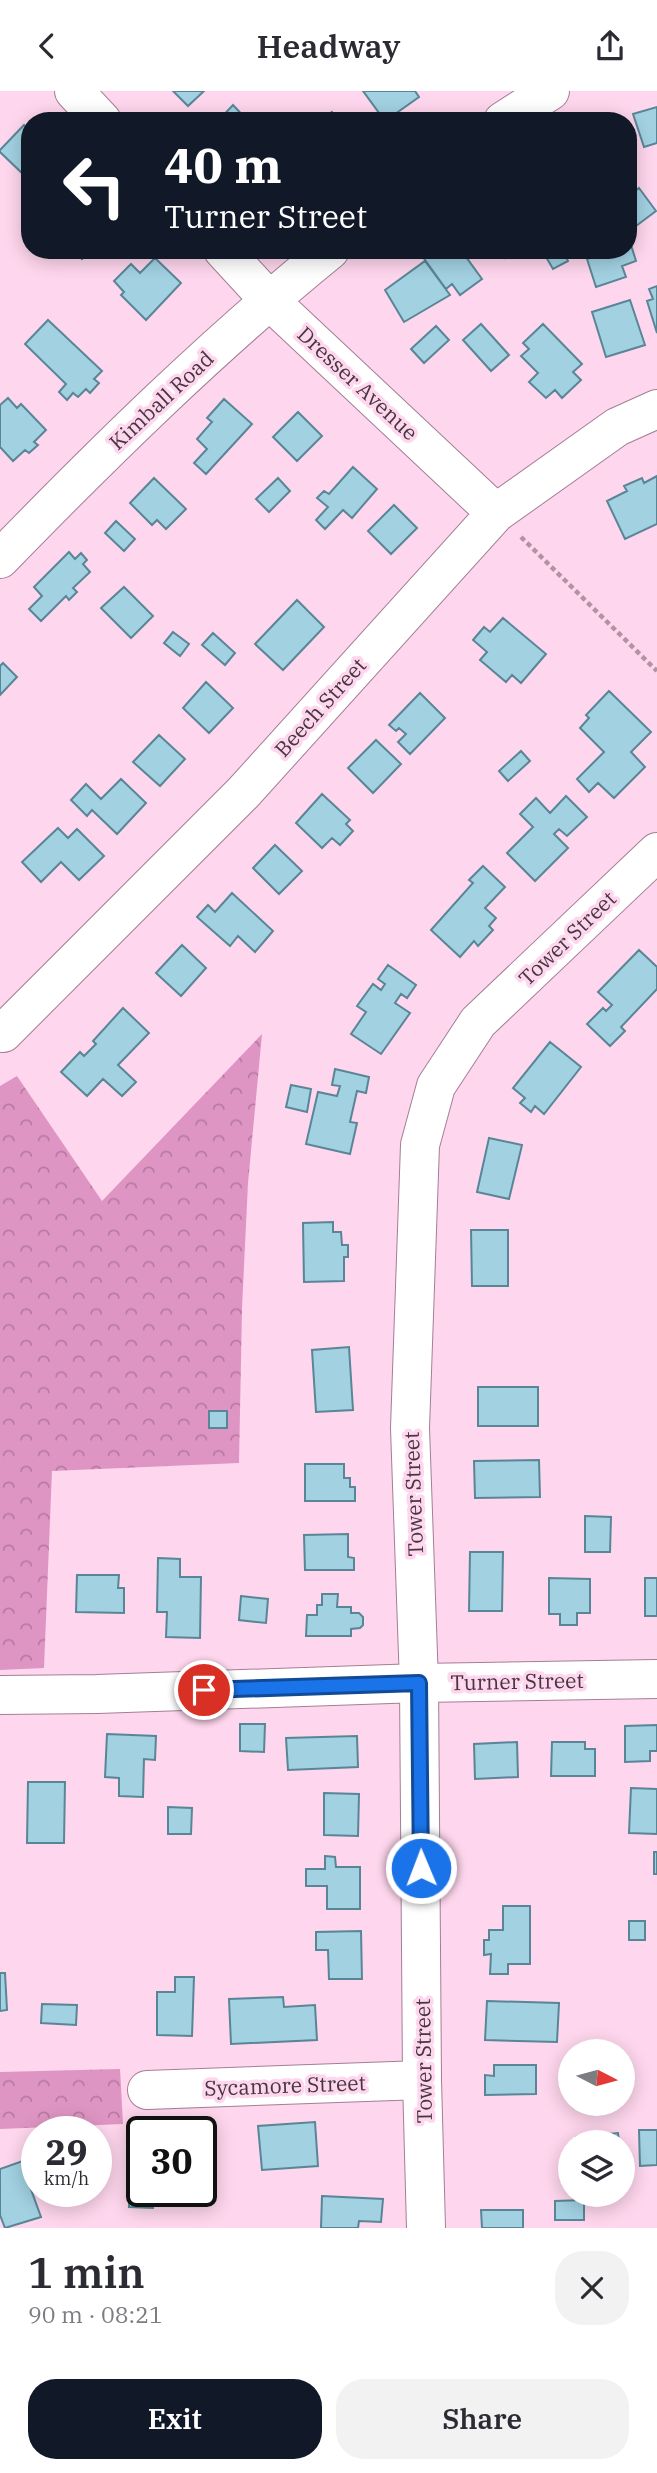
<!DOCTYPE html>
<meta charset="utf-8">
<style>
:root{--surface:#fff;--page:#f2f2f3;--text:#2b2b33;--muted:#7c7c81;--accent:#111827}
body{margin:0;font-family:"IBM Plex Serif",serif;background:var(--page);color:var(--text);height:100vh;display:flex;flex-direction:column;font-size:26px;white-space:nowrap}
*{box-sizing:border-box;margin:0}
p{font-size:23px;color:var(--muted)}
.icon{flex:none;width:38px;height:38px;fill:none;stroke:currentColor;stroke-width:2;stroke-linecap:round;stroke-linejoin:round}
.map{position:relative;height:2137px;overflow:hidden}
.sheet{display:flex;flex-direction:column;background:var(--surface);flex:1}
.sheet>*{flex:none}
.guide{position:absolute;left:21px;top:21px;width:616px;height:147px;border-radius:28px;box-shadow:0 4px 18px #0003;background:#111827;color:#fff;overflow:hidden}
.needle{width:46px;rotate:96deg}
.controls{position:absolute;left:558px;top:1948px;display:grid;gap:14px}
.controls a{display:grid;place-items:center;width:77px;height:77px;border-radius:50%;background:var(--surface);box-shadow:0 4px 18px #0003;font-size:35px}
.speed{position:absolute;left:21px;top:2025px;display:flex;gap:14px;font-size:35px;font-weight:700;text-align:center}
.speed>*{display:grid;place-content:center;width:91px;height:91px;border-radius:50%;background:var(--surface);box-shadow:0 4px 18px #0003;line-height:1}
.speed small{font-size:18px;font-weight:400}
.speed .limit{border:4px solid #111;border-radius:10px;background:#fff;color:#111}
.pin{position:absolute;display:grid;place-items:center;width:60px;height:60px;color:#fff;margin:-30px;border:4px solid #fff;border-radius:50%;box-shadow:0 2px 7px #0007}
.me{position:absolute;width:77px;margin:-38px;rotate:359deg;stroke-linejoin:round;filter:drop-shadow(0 0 5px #0008)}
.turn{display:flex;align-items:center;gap:24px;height:147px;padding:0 28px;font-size:32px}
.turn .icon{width:91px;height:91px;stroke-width:2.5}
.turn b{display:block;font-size:49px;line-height:60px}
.round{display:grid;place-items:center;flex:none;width:74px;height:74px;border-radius:28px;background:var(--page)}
.head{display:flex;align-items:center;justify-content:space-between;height:119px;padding:0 28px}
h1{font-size:42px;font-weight:600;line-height:52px}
.primary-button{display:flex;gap:14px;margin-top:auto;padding:14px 28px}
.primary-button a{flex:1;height:80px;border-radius:28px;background:var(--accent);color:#fff;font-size:28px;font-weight:600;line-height:80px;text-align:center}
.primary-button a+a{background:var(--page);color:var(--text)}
header{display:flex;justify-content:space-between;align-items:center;height:91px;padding:0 28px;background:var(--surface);font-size:32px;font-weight:600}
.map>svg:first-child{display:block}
</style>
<header><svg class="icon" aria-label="back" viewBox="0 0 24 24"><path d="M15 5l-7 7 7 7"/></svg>Headway<svg class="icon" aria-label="share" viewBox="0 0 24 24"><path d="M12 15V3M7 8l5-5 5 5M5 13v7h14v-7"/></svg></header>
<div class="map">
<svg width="657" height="2137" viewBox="0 0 657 2137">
<defs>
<pattern id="forest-crowns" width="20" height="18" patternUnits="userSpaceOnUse" patternTransform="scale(1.75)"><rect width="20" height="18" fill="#df95c3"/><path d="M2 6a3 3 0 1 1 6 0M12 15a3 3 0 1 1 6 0" fill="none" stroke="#b77aa0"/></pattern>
</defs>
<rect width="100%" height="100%" fill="#fed6ed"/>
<path fill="url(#forest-crowns)" d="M262,943l-14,149 -6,125 -3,155 -187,8 -8,197 -44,2v-584l17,-10 85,125z
M120,1978l3,55 -123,5v-57z"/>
<path fill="#a2d1e2" stroke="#598696" stroke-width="2" d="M173,0h31l-16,15z
M363,0h52l4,6 -34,24z
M233,14l15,16h-30z
M657,16v36l-13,4 -11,-33z
M332,21l6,9h-19z
M24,34l6,6v38l-6,6 -24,-23v-2z
M639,97l17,23 -24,18 -4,-4v-29z
M628,154h3l5,16 -14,5 4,11 -30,10 -9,-28 27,-9h14z
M73,159h18l-9,9z
M461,159l21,29 -22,16 -8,-11 -6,5 -26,-36 3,-3z
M499,159h17l-11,8z
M542,159h20l6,11 -15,8z
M155,167l26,25 -35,37 -25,-25 3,-3 -10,-11 17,-17 9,9z
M425,170l25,34 -46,27 -19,-32z
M657,195v47l-10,-32 6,-2 -4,-10z
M630,209l15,45 -39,12 -14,-45z
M48,229l54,51 -8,8 5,4 -9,10 -4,-4 -8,8 -5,-4 -6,7 -8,-8 7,-8 -41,-40z
M481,233l28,31 -18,16 -28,-31z
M543,233l39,40 -9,8 8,8 -19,18 -7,-8 -9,8 -17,-16 9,-9 -17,-17 8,-7 -6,-6z
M436,235l13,14 -25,23 -13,-14z
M8,307l9,10 4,-4 25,26 -12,12 4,3 -9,8 -4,-3 -12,11 -13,-14v-42z
M224,308l28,25 -46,50 -12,-11 13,-14 -10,-10 15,-17 -5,-4z
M298,321l24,24 -25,25 -24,-24z
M353,376l24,22 -25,29 -9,-8 -18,19 -9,-9 12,-13 -11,-9 7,-7 5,3z
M657,385v48l-32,15 -18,-38 20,-10 -3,-5 18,-8 2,5z
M154,387l32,31 -20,20 -9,-9 -5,5 -22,-22z
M278,387l12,13 -21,21 -13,-13z
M394,414l23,23 -26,26 -23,-23z
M116,430l19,18 -11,12 -19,-18z
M69,461l6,7 6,-6 6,7 -4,4 7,8 -17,16 4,4 -8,8 -3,-4 -25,25 -12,-12 13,-13 -8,-9z
M124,496l29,29 -22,22 -30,-30z
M297,509l27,27 -41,43 -28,-26z
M503,527l43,36 -25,29 -9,-8 -6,7 -26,-22 7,-8 -14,-12 11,-13 6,5z
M173,541l16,12 -9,12 -16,-13z
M213,542l22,20 -10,12 -23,-20z
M3,572l14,14 -17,18v-29z
M206,591l27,26 -24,25 -26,-25z
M609,600l42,41 -20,20 14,15 -31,31 -16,-15 -9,9 -12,-13 27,-27 -24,-24 9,-10 -3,-3z
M420,602l25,25 -35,36 -12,-12 8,-8 -7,-6 -3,3 -7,-6z
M159,644l26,24 -25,27 -27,-24z
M376,649l25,24 -28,29 -25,-25z
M521,660l9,10 -22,20 -9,-10z
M121,688l25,24 -29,31 -25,-24 -5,6 -16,-16 15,-16 15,15z
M322,703l28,26 -4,4 7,7 -13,14 -8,-7 -10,10 -26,-25z
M566,705l21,21 -20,19 -8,-7 -5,5 14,14 -33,33 -28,-28 26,-26 -13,-13 16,-16 14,15z
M58,737l10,10 9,-9 27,27 -25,24 -18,-18 -20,20 -19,-20z
M275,754l27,26 -23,23 -26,-26z
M483,775l22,21 -20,21 11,10 -7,8 4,4 -15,16 -4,-5 -14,16 -29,-27 42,-47 -4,-3z
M232,802l41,38 -18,21 -17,-16 -8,10 -33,-29 11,-12 7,7z
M182,854l24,23 -25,28 -25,-23z
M639,859l18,17v22l-36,38 4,4 -15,15 -23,-22 16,-16 3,3 6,-6 -14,-13z
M388,874l28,20 -9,13 -6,-4 -6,9 15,10 -29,41 -30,-20 15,-22 -9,-6 16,-22 8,6 4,-6 -7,-5z
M123,917l26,25 -31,32 18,17 -14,14 -19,-17 -16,17 -26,-24 19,-20 4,4 12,-12 -3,-3z
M550,951l31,25 -37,47 -9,-8 -4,6 -11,-9 5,-5 -12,-10z
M335,978l34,8 -3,16 -9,-2 -7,31 7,1 -7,31 -44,-10 12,-52 19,4 3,-10 -8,-1z
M291,994l20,4 -4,23 -21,-5z
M489,1047l33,7 -13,54 -32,-7z
M333,1131v10h8l1,13h6v12h-4v24l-40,1 -1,-59z
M471,1139h37v56h-36z
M349,1256l4,63 -37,2 -4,-62z
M478,1296h60v39h-60z
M209,1320h18v17h-18z
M539,1369l1,37 -65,1 -1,-37z
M305,1373h39v14h6v9h5v14h-50z
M585,1425l26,1 -1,35h-25z
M348,1443v23l6,1v12h-49l-1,-35z
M470,1461h33l-1,59h-33z
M158,1467l22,1v18h21l-1,61 -34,-1 1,-25h-10z
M77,1484h42l-1,13h6v25l-48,-1z
M549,1487l41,1v34h-13v12h-17v-11h-11z
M645,1487h12v38h-12z
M322,1503h16l-1,13h14v6h8l4,4v8l-3,3 -9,1v7h-45l1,-21h10v-10h5z
M241,1505l27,3 -2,24 -27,-3z
M240,1633h25l-1,28 -24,-1z
M657,1634v26h-7v10l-25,1v-36z
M107,1643l49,2 -1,24 -11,-1 -1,38 -24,-1v-18l-14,-1z
M357,1645l1,31 -70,3 -2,-32z
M517,1651l1,35 -43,2 -1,-35z
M552,1651h33v7h10v27h-44z
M28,1691h37l-1,61h-37z
M631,1697l26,1v45l-28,-1z
M324,1702l35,1 -1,42 -34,-1z
M168,1716l24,1 -1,26h-23z
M654,1761h3v22h-3z
M325,1765l10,1 1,10h24v42h-33v-23h-21v-17h19z
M503,1815h27v58h-22v10h-18l1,-20 -7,1v-15h5v-10h14z
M629,1830h16v19h-16z
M361,1840l1,48h-33l-1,-29h-12v-18z
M0,1882h5l2,37 -7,1z
M175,1886h19l-2,59 -35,-1v-43h18z
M283,1906l1,10 31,-2 2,35 -86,4 -2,-45z
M487,1910l72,2 -2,39 -72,-2z
M42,1913l35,1 -1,20 -35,-2z
M494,1974h42v29l-51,1v-20l9,1z
M315,2031l3,44 -56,4 -4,-44z
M639,2039h18v35l-17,1z
M618,2042l1,9h-43v-5z
M131,2057h11v43h11v17l-24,-1z
M37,2065v22l-9,3 13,36 -36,11 -5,-13v-46z
M322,2105l61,3 -2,23 -22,-1 -1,7h-37z
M584,2109v20h-29v-19z
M481,2119h42v18h-41z"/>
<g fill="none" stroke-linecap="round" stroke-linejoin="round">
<g stroke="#a37f95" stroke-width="40">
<path id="minor" d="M74,0l28,30
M503,30l47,-30
M223,159l46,50 227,213
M0,468c105,-108 213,-214 330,-309
M3,942l240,-240 253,-280 121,-86 40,-18
M0,1604l97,-1 322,-11 238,-4
M147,1999l275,-10
M426,2137l-4,-148 -3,-397 -9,-255 10,-283 16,-59 42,-64 179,-170"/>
</g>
<path stroke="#b193a4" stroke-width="4.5" stroke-dasharray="5 3.5" stroke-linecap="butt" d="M521,446l136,134"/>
<use href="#minor" stroke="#fff" stroke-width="38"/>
</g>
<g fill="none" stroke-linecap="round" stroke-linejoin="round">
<g stroke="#114b97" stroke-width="18">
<path id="route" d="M204,1599l215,-7 2,185"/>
</g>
<use href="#route" stroke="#1a73e8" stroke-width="12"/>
</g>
<g text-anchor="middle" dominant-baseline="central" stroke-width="7" stroke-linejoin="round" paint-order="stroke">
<g font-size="21" fill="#463640" stroke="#fed6ed">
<text transform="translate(358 292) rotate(43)">Dresser Avenue</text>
<text transform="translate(161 309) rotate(-43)">Kimball Road</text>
<text transform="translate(320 616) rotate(-48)">Beech Street</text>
<text transform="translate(567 847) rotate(-44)">Tower Street</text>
<text transform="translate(413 1403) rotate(-92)">Tower Street</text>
<text transform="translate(517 1590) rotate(-1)">Turner Street</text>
<text transform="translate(423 1970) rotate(-91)">Tower Street</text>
<text transform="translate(285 1994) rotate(-2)">Sycamore Street</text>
</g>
</g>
</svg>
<div class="controls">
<a><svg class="needle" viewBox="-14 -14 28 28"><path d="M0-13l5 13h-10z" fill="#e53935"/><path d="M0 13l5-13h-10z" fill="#7c7c81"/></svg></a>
<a><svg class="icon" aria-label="layers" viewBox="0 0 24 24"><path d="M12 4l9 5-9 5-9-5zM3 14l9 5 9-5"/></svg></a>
</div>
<div class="speed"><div>29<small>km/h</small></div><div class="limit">30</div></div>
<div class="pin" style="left:204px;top:1599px;background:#d93025"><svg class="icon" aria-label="arrive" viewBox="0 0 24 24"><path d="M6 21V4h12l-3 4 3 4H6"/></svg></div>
<svg class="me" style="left:421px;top:1777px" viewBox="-20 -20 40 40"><circle r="17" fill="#1a73e8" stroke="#fff" stroke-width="3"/><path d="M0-11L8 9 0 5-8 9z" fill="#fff"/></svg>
<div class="guide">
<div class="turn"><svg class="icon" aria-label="left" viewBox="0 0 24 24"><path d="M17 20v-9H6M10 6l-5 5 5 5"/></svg><div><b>40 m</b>Turner Street</div></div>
</div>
</div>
<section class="sheet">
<div class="head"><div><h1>1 min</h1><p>90 m · 08:21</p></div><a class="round"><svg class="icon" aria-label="close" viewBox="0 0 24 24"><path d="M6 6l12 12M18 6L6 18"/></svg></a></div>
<div class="primary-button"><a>Exit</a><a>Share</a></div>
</section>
